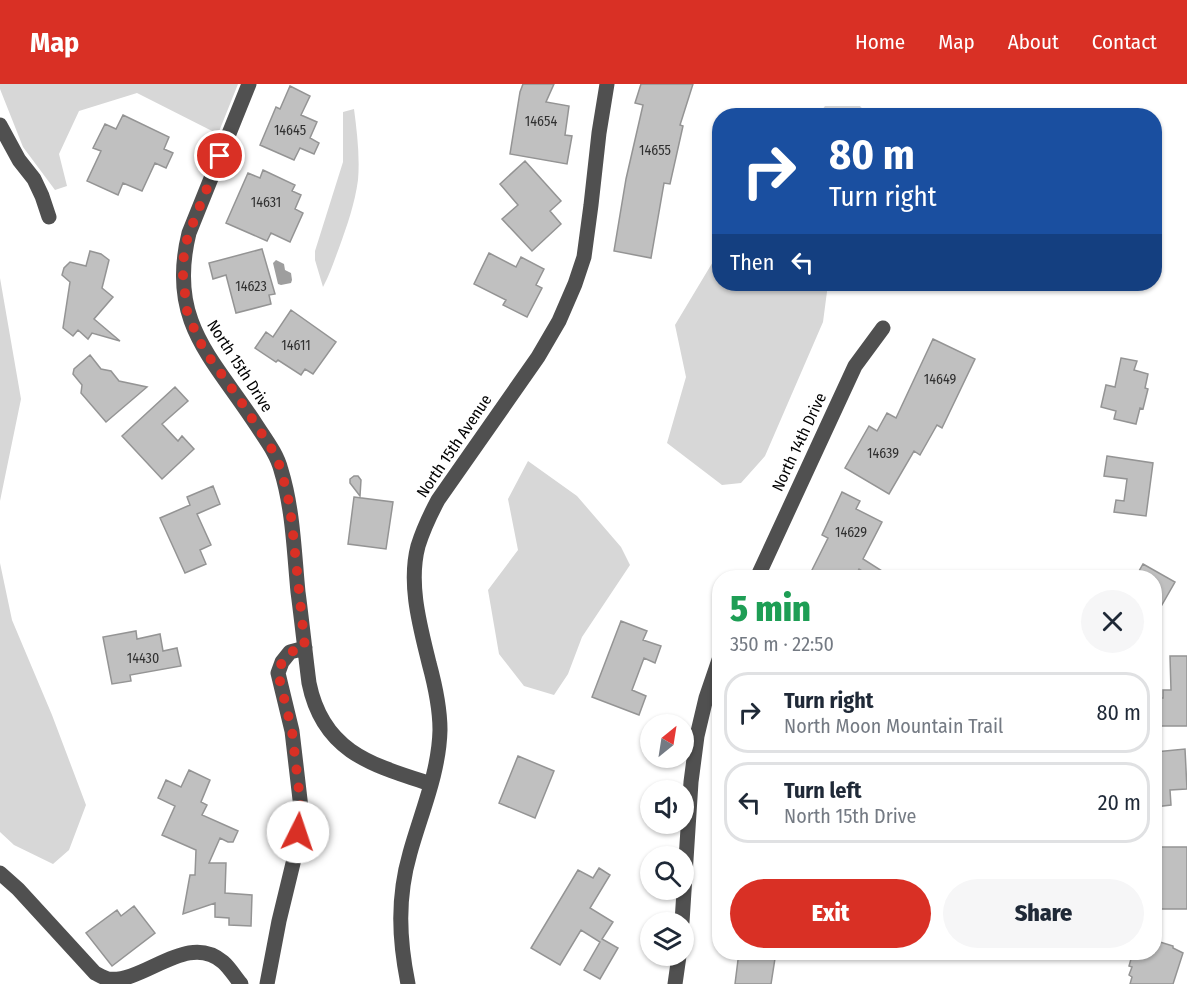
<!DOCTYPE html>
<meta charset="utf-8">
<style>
:root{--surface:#fff;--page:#f6f6f7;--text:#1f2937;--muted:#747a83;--line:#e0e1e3;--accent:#d93025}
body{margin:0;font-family:"Fira Sans Condensed",sans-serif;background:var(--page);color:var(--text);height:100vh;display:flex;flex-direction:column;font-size:22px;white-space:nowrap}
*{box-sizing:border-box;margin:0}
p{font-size:20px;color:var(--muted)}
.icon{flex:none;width:33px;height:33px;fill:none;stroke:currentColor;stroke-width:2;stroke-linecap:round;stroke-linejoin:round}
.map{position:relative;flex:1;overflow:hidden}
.details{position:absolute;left:712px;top:486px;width:450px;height:390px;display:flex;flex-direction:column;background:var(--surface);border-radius:24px;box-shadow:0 2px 4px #0004}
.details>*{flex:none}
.top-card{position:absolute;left:712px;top:24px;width:450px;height:183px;border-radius:24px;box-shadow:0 2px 4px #0004;background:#1a4fa0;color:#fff;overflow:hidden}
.needle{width:39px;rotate:30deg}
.buttons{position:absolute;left:640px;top:630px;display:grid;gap:12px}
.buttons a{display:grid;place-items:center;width:54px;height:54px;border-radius:50%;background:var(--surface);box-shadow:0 2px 4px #0004;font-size:30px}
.pin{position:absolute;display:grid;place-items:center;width:51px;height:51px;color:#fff;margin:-26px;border:3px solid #fff;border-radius:50%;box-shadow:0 2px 6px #0007}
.me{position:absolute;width:66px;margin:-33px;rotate:4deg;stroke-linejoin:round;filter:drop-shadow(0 0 4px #0008)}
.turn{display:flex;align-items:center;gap:21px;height:126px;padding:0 18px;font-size:27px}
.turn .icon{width:78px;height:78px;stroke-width:2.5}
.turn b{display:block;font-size:42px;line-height:51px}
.then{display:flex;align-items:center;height:57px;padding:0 18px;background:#0003;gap:12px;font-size:22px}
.round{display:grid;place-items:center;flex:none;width:63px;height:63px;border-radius:32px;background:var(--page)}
.overview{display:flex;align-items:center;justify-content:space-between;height:102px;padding:0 18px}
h1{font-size:36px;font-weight:800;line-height:45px;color:#1e9e55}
.button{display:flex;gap:12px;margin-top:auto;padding:12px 18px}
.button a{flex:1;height:69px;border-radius:36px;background:var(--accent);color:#fff;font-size:24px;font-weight:800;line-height:69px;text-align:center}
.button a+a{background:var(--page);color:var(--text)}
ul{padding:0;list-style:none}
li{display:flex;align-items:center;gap:18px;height:81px;margin:0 12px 9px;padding:0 6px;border:3px solid var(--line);border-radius:24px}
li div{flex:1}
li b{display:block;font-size:22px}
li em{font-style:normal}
header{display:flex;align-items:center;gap:36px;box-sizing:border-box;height:84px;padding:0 30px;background:var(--accent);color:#fff}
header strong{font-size:28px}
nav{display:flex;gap:33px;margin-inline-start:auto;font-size:21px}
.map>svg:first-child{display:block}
</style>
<header>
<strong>Map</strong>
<nav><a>Home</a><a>Map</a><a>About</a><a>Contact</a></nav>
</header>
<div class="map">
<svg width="1187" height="900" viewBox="0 0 1187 900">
<rect width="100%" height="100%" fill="#fff"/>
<path fill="#d7d7d7" d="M0,0h238l-20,50 -81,-41 -58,18 -20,43 8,32 -12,4 -32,-43 -23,-58z
M825,22h35l8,9h-50z
M354,25c3,23 6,48 4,71 -3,23 -11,46 -19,68 -5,13 -9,26 -16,39l-8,-27v-9l28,-89v-50z
M720,166v34h108l-5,38 -58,134 -24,27 -19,2 -55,-42 19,-66 -11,-52z
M0,194l21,121 -21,102z
M528,377l49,35 44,51 9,18 -48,72 -14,37 -14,21 -30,-9 -25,-32 -11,-64 30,-40 -10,-51z
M0,479l12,57 40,95 34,90 -17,45 -16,14 -39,-19 -14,-13z"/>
<path fill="#9e9e9e" d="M276,176l8,4 1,6 6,3 1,7 -1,3 -10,2 -3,-1 -5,-21z"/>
<path fill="#c0c0c0" stroke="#949494" stroke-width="1.5" d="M523,0h31l-8,18 23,4 -4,29 7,1 -5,28 -57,-10 10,-62z
M641,0h52l-13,41 3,1 -13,58 -6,-1 -13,75 -37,-7 12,-72 17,-74 -8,-2z
M290,2l20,10 -9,19 16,7 -7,16 9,5 -5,11 -14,-6 -6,12 -34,-15 16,-38 4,2z
M123,31l46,22 -5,12 9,4 -7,15 -11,-5 -13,28 -19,-8 -5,12 -31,-14 14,-30 -8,-3 12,-24 11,5z
M525,77l36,40 -11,10 11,13 -29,27 -30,-32 16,-14 -18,-21z
M263,86l32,15 -3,6 9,4 -6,14 8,4 -13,29 -19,-9 -4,8 -41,-18 22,-50 12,5z
M262,165l13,45 -6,1 2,9 -35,9 -10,-38 -13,4 -4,-16z
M90,167l11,3 8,6 -7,28 11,9 -19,22 26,22 -28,-8 -4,6 -10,-9 -5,6 -10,-8 7,-46 -8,-7 2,-7 6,-6 16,4z
M489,169l27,14 5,-10 23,12 -8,16 6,3 -15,29 -24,-12 3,-5 -32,-16z
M291,226l45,32 -23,32 -8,-5 -4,6 -23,-15 -2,2 -21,-14 11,-16 7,5z
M933,255l42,20 -33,69 -5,-3 -17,30 -6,-4 -25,43 -44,-26 24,-42 8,5 10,-18 9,5z
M90,271l11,14 10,2 8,10 28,6 -41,35 -25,-29 1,-8 -9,-11 1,-5z
M1121,274l16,3 -3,9 14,4 -3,14 3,1 -5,20 -3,-1 -4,16 -22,-5 2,-8 -15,-4 5,-22 9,2z
M175,303l13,14 -26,23 16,17 4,-5 12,13 -32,30 -40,-43z
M1107,372l46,7 -7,53 -32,-4 2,-12 8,1 3,-22 -23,-3z
M354,392h4l3,4 -1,16 -10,-13v-4z
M213,402l7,18 -23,10 14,31 -11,5 6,14 -21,9 -25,-55 30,-13 -3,-8z
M842,408l18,9 -4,8 26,13 -19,37 30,19h-20l-14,-9 -5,9h-46l20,-40 -6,-3z
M354,413l39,5 -7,47 -38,-5z
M1143,480l32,18 -20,35v-39h-20z
M621,537l26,10 -4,9 18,6 -6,17 -11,-5 -12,32 14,6 -7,19 -47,-18z
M136,547l1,8 23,-5 3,17 14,-3 4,18 -51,9 1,6 -19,3 -9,-47z
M1170,572h17v70h-32v-28h8v-8h8z
M1185,665l2,40 -17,1 1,15 -16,2v-55z
M518,672l36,15 -19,47 -36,-15z
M189,686l21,10 -9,22 6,3 -5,10 36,16 -5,11h-5l-8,-4 -11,25h17l-1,30 27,2 -1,31 -22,-1v-7l-14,-1v-14l-32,11 7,-39h5l1,-25 -34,-15 13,-29 -17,-8 8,-18 15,7z
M1155,763h32v62h-32z
M599,784l11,7 -20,33 23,14 -11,17 16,9 -18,31 -16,-9 16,-28 -19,-12 -21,35 -29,-17 47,-78 15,8z
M134,822l21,27 -43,33 -26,-33 31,-23 4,6z
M1160,858l13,4v2l10,5 -10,31h-43l2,-7 -3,-2 3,-8 -3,-1 4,-14h22v-8l4,1z
M739,868h37l-5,32h-36z"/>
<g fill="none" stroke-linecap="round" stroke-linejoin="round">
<path stroke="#505050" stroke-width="15" d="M249,0l-60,149c-22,89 24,125 68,193 9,14 20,28 24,44 12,39 13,81 17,122 4,30 7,60 11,91 14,69 63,82 122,101
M0,41l19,35 15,19 8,17 7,21
M757,494l98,-212 28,-38
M0,789l18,16 77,84c4,2 9,5 13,6 36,5 79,-48 115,-17 7,6 12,15 18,22
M682,838l9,-140 6,-46 9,-38 14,-41
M267,900l12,-63 16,-66 6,-47 -9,-77 -14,-58 4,-11 8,-10 15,-4
M408,900c-9,-45 -11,-86 2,-131 11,-40 29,-80 30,-123 0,-23 -5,-45 -11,-67 -9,-37 -21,-79 -11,-117 5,-16 12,-31 20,-46l100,-143 21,-36 16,-37 9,-27 7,-52 8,-72 8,-49
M675,900l4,-28"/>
</g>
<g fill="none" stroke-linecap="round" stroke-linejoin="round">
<path stroke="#d93025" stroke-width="10" stroke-dasharray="0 18" d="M220,72l-31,77 -5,17 -1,26 4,35 8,20 9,19 34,47 35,54 8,18 8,33 3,22 13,124 -15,4 -8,10 -4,11 14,58 9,77 -3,24"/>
</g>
<g text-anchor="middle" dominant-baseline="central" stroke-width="4.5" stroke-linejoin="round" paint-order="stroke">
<g font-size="14" fill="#303030">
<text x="541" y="37">14654</text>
<text x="290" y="46">14645</text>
<text x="655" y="66">14655</text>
<text x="266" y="118">14631</text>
<text x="251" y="202">14623</text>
<text x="296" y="261">14611</text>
<text x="940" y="295">14649</text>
<text x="883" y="369">14639</text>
<text x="851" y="448">14629</text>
<text x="143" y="574">14430</text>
</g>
<g font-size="16" fill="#000" stroke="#fff">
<text transform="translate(240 282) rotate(57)">North 15th Drive</text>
<text transform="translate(799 358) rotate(-65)">North 14th Drive</text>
<text transform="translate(454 362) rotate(-56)">North 15th Avenue</text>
</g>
</g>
</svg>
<div class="buttons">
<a><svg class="needle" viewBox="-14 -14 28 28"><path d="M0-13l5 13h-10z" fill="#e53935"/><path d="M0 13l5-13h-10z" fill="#747a83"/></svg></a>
<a><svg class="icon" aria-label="sound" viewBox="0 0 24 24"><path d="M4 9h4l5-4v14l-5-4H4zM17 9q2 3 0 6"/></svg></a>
<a><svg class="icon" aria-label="search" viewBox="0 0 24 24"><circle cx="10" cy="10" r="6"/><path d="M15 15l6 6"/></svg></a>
<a><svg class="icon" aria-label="layers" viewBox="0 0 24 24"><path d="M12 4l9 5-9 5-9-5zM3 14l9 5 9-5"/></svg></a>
</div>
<div class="pin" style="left:220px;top:72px;background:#d93025"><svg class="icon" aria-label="arrive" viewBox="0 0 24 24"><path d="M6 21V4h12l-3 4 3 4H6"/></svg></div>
<svg class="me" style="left:298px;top:748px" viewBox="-20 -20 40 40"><circle r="19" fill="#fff"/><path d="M0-13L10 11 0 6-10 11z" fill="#d93025"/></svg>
<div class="top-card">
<div class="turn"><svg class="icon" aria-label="right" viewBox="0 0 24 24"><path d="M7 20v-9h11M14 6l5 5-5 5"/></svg><div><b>80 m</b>Turn right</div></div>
<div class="then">Then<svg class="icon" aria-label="left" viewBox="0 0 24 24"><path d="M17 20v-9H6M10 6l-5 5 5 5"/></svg></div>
</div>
<section class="details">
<div class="overview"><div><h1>5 min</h1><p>350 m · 22:50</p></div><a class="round"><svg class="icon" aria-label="close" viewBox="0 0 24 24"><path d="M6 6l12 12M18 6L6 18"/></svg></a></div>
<ul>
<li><svg class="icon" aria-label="right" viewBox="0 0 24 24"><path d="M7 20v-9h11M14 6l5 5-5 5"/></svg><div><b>Turn right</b><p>North Moon Mountain Trail</p></div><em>80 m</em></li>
<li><svg class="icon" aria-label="left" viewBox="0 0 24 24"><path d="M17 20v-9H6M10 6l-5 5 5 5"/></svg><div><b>Turn left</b><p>North 15th Drive</p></div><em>20 m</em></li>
</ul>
<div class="button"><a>Exit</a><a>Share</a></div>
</section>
</div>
